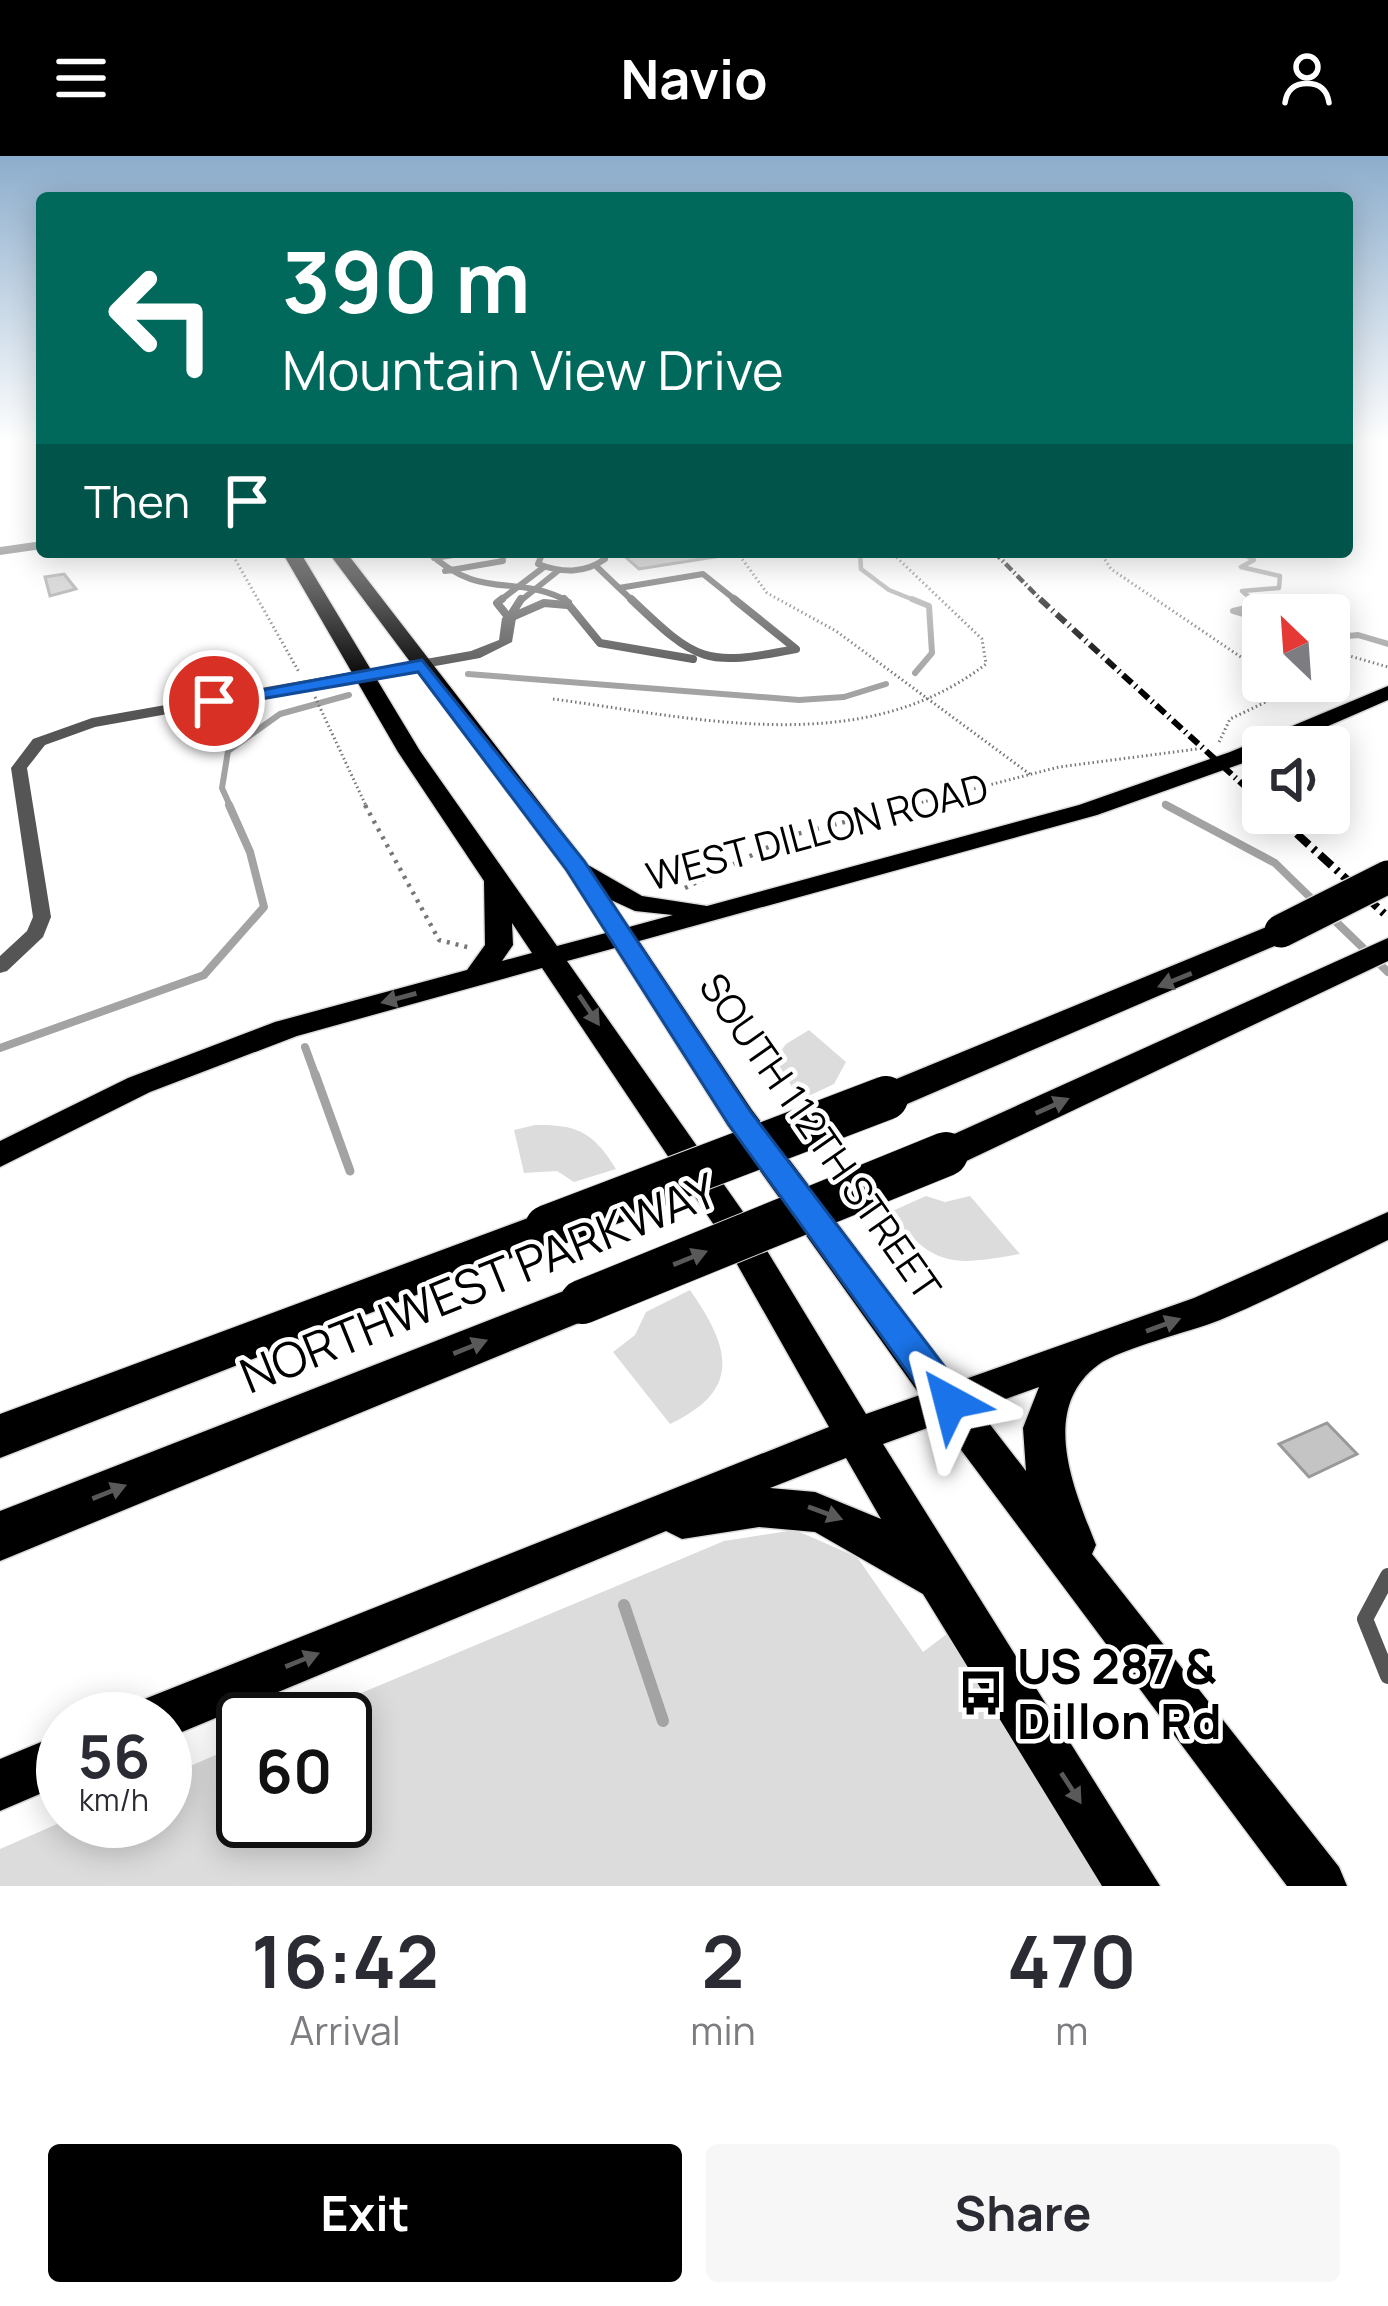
<!DOCTYPE html>
<style>
:root{--surface:#fff;--page:#f7f7f7;--text:#2b2b33;--muted:#7c7c81;--accent:#000}
body{margin:0;font-family:Manrope,sans-serif;background:var(--page);color:var(--text);height:100vh;display:flex;flex-direction:column;font-size:45px;white-space:nowrap}
*{box-sizing:border-box;margin:0}
p{font-size:39px;color:var(--muted)}
.icon{flex:none;width:66px;height:66px;fill:none;stroke:currentColor;stroke-width:2;stroke-linecap:round;stroke-linejoin:round}
.map{position:relative;height:1730px;overflow:hidden}
.panel{display:flex;flex-direction:column;background:var(--surface);flex:1}
.panel>*{flex:none}
.hud{position:absolute;left:36px;top:36px;width:1317px;height:366px;border-radius:12px;box-shadow:0 6px 30px #0003;background:#00695c;color:#fff;overflow:hidden}
.needle{width:78px;rotate:335deg}
.fabs{position:absolute;left:1242px;top:438px;display:grid;gap:24px}
.fabs a{display:grid;place-items:center;width:108px;height:108px;border-radius:12px;background:var(--surface);box-shadow:0 6px 30px #0003;font-size:60px}
.speed{position:absolute;left:36px;top:1536px;display:flex;gap:24px;font-size:60px;font-weight:700;text-align:center}
.speed>*{display:grid;place-content:center;width:156px;height:156px;border-radius:50%;background:var(--surface);box-shadow:0 6px 30px #0003;line-height:1}
.speed small{font-size:30px;font-weight:400}
.speed .limit{border:6px solid #111;border-radius:18px;background:#fff;color:#111}
.pin{position:absolute;display:grid;place-items:center;width:102px;height:102px;color:#fff;margin:-51px;border:6px solid #fff;border-radius:50%;box-shadow:0 3px 12px #0007}
.me{position:absolute;width:132px;margin:-66px;rotate:322deg;stroke-linejoin:round;filter:drop-shadow(0 0 9px #0008)}
.turn{display:flex;align-items:center;gap:42px;height:252px;padding:0 48px;font-size:54px}
.turn .icon{width:156px;height:156px;stroke-width:2.5}
.turn b{display:block;font-size:84px;line-height:102px}
.then{display:flex;align-items:center;height:114px;padding:0 48px;background:#0003;gap:24px;font-size:45px}
.eta{display:flex;justify-content:space-evenly;align-items:center;height:204px;text-align:center}
.eta b{font-size:72px;font-weight:700;line-height:84px}
.primary-button{display:flex;gap:24px;margin-top:auto;padding:24px 48px}
.primary-button a{flex:1;height:138px;border-radius:12px;background:var(--accent);color:#fff;font-size:48px;font-weight:700;line-height:138px;text-align:center}
.primary-button a+a{background:var(--page);color:var(--text)}
header{display:flex;justify-content:space-between;align-items:center;height:156px;padding:0 48px;background:var(--accent);color:#fff;font-size:54px;font-weight:700}
.map>svg:first-child{display:block}
</style>
<header><svg class="icon" aria-label="menu" viewBox="0 0 24 24"><path d="M4 6h16M4 12h16M4 18h16"/></svg>Navio<svg class="icon" aria-label="person" viewBox="0 0 24 24"><circle cx="12" cy="8" r="4"/><path d="M4 21q1-7 8-7t8 7"/></svg></header>
<div class="map">
<svg width="1388" height="1730" viewBox="0 0 1388 1730">
<rect width="100%" height="100%" fill="#fff"/>
<path fill="#dcdcdc" d="M809,874l37,32 -12,22 -34,16 -25,-41 11,-15z
M535,969c43,-1 59,8 81,44l-42,13 -17,-11 -33,2 -10,-43z
M926,1040l19,6 25,-6 50,58c-67,12 -86,14 -130,-42z
M690,1134c40,57 53,100 -20,134l-57,-72 22,-17 11,-23z
M795,1374l62,27 66,95 41,-31 169,265h-1133v-37l64,-28h101v-44l78,-34v78h102v-102h-46l425,-178z"/>
<g fill="none" stroke-linecap="round" stroke-linejoin="round">
<path stroke="#a3a3a3" stroke-width="4.5" d="M860,396l1,17 28,21 30,12
M1240,396l14,8 -13,7 39,9 -1,12 -37,3 13,11"/>
<path stroke="#a3a3a3" stroke-width="6" d="M912,443l17,7 3,47 -17,20
M1251,443l7,6 -25,6 30,9
M1329,482l29,-3 30,9
M468,518l331,26 45,-3 42,-13
M1165,648l7,4
M231,652l-9,-20 6,-37 52,-37 69,-19"/>
<path stroke="#a3a3a3" stroke-width="8" d="M1166,649l109,58 43,42
M1329,759l59,57
M305,891l11,30
M0,892l204,-73 60,-68 -14,-55 -21,-47"/>
<path stroke="#a3a3a3" stroke-width="9" d="M315,918l35,97"/>
<path stroke="#a3a3a3" stroke-width="12" d="M624,1449l39,116"/>
</g>
<path fill="#c4c4c4" stroke="#999" stroke-width="3" d="M723,396l4,3 -88,14 -18,-16z
M64,418l12,15 -26,7 -5,-19z
M1327,1267l30,31 -48,23 -30,-33z"/>
<g fill="none" stroke-linecap="round" stroke-linejoin="round">
<g stroke="#dbdbdb" stroke-width="3">
<path id="primary" d="M282,396h18l120,199 137,195 49,-13 -41,-64 -237,-317h18l242,313 54,31 65,10 372,-101 151,-53 158,-66v14l-108,47h-17v7l-17,8 -149,53 -458,126 113,169 205,272 237,-84 194,-86v28c-56,27 -111,56 -168,80 -30,12 -99,28 -122,45 -60,45 -23,126 -2,180l-4,9 247,313 8,19h-60l-346,-463 -58,21 277,442h-58l-179,-292 -108,-62 -56,-5 -77,12 -16,-8 -501,208v-20h-36l8,-17 692,-275 -109,-193 -178,-266 -245,68 -147,56 -150,75v-26l128,-63 147,-56 192,-52 18,-25 -1,-64 -86,-129zM611,744l24,11 38,4 -44,12zM512,767l20,30 -30,8 11,-16zM615,792l113,178 192,269 -54,19 -120,-198 -179,-255zM1039,1231l-16,41 3,43 -48,-62zM846,1302l35,61 -66,-27 -45,-4z
M63,1577v51l-63,27v-52z"/>
</g>
<g stroke="#dbdbdb" stroke-width="3">
<path id="motorway" d="M1281,765l12,3 5,7 -5,7 -393,169h-28l-5,-9 5,-9z
M1388,782v23l-428,203h-28l-6,-10 6,-10z
M547,1055l15,5 6,11 -6,11 -562,220v-44z
M582,1128l16,5 7,13 -7,13 -598,246v-50z"/>
</g>
<path stroke="#777" stroke-width="3" stroke-dasharray="1.5 3" stroke-linecap="butt" d="M231,396l68,120
M737,396l30,41 69,38 195,144
M1100,396l11,17 152,103
M1329,515l21,-15 38,11
M1283,525l16,5
M315,541l52,111
M553,543c144,19 309,61 433,-35l-4,-25 -91,-87
M1219,586l11,-23 80,-38
M900,652l159,-41 138,-18"/>
<path stroke="#777" stroke-width="4.5" stroke-dasharray="3 6" stroke-linecap="butt" d="M365,649l74,135 32,8
M685,732l108,-53 119,-30"/>
<path stroke="#555" stroke-width="6" d="M428,396c55,51 87,20 141,50
M543,396l-5,12c24,9 46,10 67,-5l-4,-7
M434,402l39,-6
M596,410l23,22
M445,415l58,-10 -1,-9
M498,446l46,-35
M519,446l40,-32
M634,446l-15,-14 84,-14 35,28"/>
<path stroke="#555" stroke-width="8" d="M502,443l-5,4 12,15
M564,443l36,44 93,16
M631,443c66,63 73,68 165,50l-62,-50
M512,461l32,-14 23,2
M509,462l12,-19"/>
<path stroke="#555" stroke-width="16" d="M1388,1420l-23,43 23,57"/>
<path fill="#555" fill-rule="evenodd" d="M42,385v8l-42,6v-8z
M509,458l7,4 -4,24 -32,16 -385,69 -50,18 -18,23 24,149 -8,20 -36,34 -7,2v-17l27,-25 6,-14 -22,-149 22,-29 59,-21 379,-67 28,-11 3,-22z"/>
<use href="#primary" fill="#000" fill-rule="evenodd"/>
<use href="#motorway" fill="#000" fill-rule="evenodd"/>
<path stroke="#000" stroke-width="4.5" stroke-dasharray="9 3 1.5 3" stroke-linecap="butt" d="M994,396l49,50"/>
<path stroke="#000" stroke-width="6" stroke-dasharray="12 4.5 1.5 4.5" stroke-linecap="butt" d="M1040,443l223,204"/>
<path stroke="#000" stroke-width="8" stroke-dasharray="16 6 3 6" stroke-linecap="butt" d="M1274,657l114,104"/>
<g stroke="#dbdbdb" stroke-width="36" stroke-linecap="butt">
<path id="motorway-bridge-far1" d="M1281,775l107,-54"/>
</g>
<g stroke="#dbdbdb" stroke-width="46" stroke-linecap="butt">
<path id="motorway-bridge" d="M547,1071l339,-129
M582,1146l364,-148"/>
</g>
<use href="#motorway-bridge-far1" stroke="#000" stroke-width="33"/>
<use href="#motorway-bridge" stroke="#000" stroke-width="44"/>
</g>
<defs><path id="oneway-solid" d="M-6-.8H1V-3.2L6.5 0L1 3.2V.8H-6Z" transform="scale(3)"/></defs>
<g fill="#595959">
<use href="#oneway-solid" transform="translate(1175 824) rotate(158)"/>
<use href="#oneway-solid" transform="translate(399 842) rotate(165)"/>
<use href="#oneway-solid" transform="translate(589 854) rotate(56)"/>
<use href="#oneway-solid" transform="translate(1052 950) rotate(-24)"/>
<use href="#oneway-solid" transform="translate(690 1102) rotate(-22)"/>
<use href="#oneway-solid" transform="translate(1163 1169) rotate(-20)"/>
<use href="#oneway-solid" transform="translate(470 1191) rotate(-22)"/>
<use href="#oneway-solid" transform="translate(109 1336) rotate(-22)"/>
<use href="#oneway-solid" transform="translate(825 1357) rotate(20)"/>
<use href="#oneway-solid" transform="translate(302 1504) rotate(-22)"/>
<use href="#oneway-solid" transform="translate(1071 1632) rotate(57)"/>
</g>
<linearGradient id="sky" x2="0" y2="1"><stop stop-color="#8cadcc"/><stop offset="0.54" stop-color="#fff"/><stop offset="1" stop-color="#fff" stop-opacity="0"/></linearGradient>
<rect width="1388" height="529" fill="url(#sky)"/>
<path fill="#1a73e8" stroke="#114b97" stroke-width="3" d="M422,504l162,201 166,250 213,280 6,11 -6,11 -13,4 -13,-4 -208,-288 -163,-256 -148,-197 -204,35 -10,-6z"/>
<defs>
<g id="bus-bare" transform="scale(3.6)"><path d="M-5-6H5V4H4V6H2V4H-2V6H-4V4H-5ZM-3.5-4V0h7V-4ZM-3.5 1.2v1.5H-2V1.2ZM2 1.2v1.5H3.5V1.2Z" fill="#000" stroke="#fff" stroke-width="2.5" paint-order="stroke"/></g>
</defs>
<g fill-rule="evenodd">
<use href="#bus-bare" x="981" y="1537"/>
</g>
<g text-anchor="middle" dominant-baseline="central" stroke-width="9" stroke-linejoin="round" paint-order="stroke">
<g font-size="39" fill="#000" stroke="#fff">
<text transform="translate(817 675) rotate(-15)">WEST DILLON ROAD</text>
<text transform="translate(821 980) rotate(55)">SOUTH 112TH STREET</text>
</g>
<g font-size="48" fill="#000" stroke="#fff">
<text transform="translate(478 1126) rotate(-22)">NORTHWEST PARKWAY</text>
</g>
<g font-size="48" font-weight="bold" fill="#000" stroke="#fff" text-anchor="start">
<text x="1017" y="1509">US 287 &amp;<tspan x="1017" dy="55">Dillon Rd</tspan></text>
</g>
</g>
</svg>
<div class="fabs">
<a><svg class="needle" viewBox="-14 -14 28 28"><path d="M0-13l5 13h-10z" fill="#e53935"/><path d="M0 13l5-13h-10z" fill="#7c7c81"/></svg></a>
<a><svg class="icon" aria-label="sound" viewBox="0 0 24 24"><path d="M4 9h4l5-4v14l-5-4H4zM17 9q2 3 0 6"/></svg></a>
</div>
<div class="speed"><div>56<small>km/h</small></div><div class="limit">60</div></div>
<div class="pin" style="left:214px;top:545px;background:#d93025"><svg class="icon" aria-label="arrive" viewBox="0 0 24 24"><path d="M6 21V4h12l-3 4 3 4H6"/></svg></div>
<svg class="me" style="left:950px;top:1246px" viewBox="-20 -20 40 40"><path d="M0-17L14 15 0 8-14 15z" fill="#1a73e8" stroke="#fff" stroke-width="4"/></svg>
<div class="hud">
<div class="turn"><svg class="icon" aria-label="left" viewBox="0 0 24 24"><path d="M17 20v-9H6M10 6l-5 5 5 5"/></svg><div><b>390 m</b>Mountain View Drive</div></div>
<div class="then">Then<svg class="icon" aria-label="arrive" viewBox="0 0 24 24"><path d="M6 21V4h12l-3 4 3 4H6"/></svg></div>
</div>
</div>
<section class="panel">
<div class="eta">
<div><b>16:42</b><p>Arrival</p></div>
<div><b>2</b><p>min</p></div>
<div><b>470</b><p>m</p></div>
</div>
<div class="primary-button"><a>Exit</a><a>Share</a></div>
</section>
